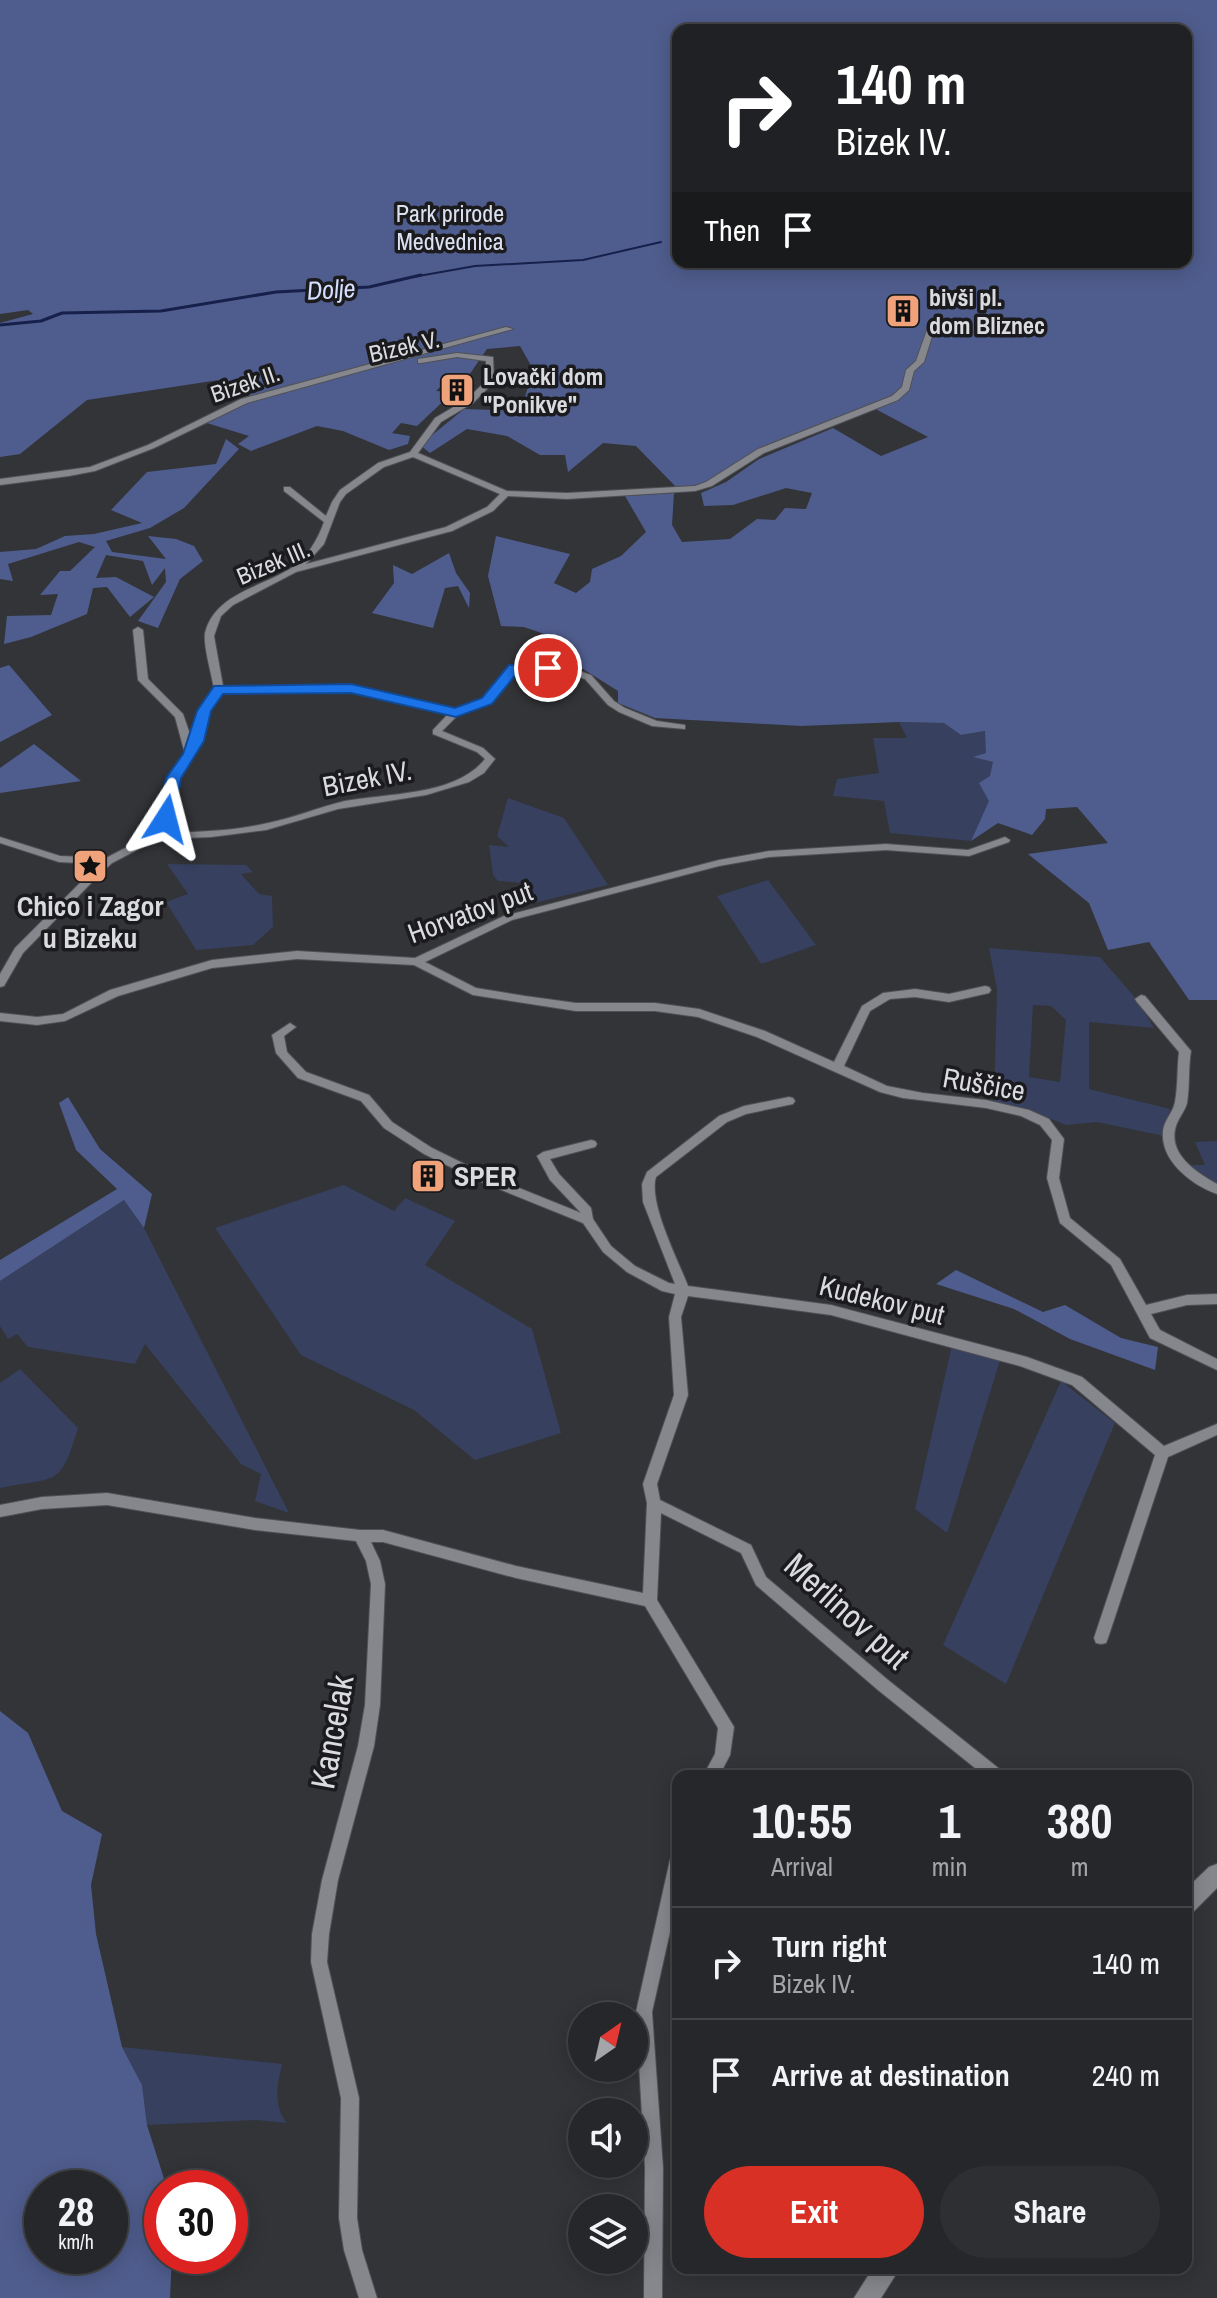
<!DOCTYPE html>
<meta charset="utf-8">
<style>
:root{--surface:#26272a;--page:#2e2f32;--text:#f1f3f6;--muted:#a4a5a8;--line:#424447;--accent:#d93025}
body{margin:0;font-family:"Archivo Narrow",sans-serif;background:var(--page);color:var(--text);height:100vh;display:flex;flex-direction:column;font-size:30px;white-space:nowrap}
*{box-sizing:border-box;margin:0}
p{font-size:26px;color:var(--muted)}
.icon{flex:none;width:44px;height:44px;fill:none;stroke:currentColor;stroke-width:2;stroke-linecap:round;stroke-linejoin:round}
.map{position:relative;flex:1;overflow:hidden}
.sheet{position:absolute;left:672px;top:1770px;width:520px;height:504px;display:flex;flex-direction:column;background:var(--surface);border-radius:16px;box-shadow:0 4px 20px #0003,0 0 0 2px var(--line)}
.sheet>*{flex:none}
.top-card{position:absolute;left:672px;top:24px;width:520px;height:244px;border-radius:16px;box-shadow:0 4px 20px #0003,0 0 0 2px var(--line);background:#202124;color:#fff;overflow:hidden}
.needle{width:52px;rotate:34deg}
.tools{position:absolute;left:568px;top:2002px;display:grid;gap:16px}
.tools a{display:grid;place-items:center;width:80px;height:80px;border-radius:50%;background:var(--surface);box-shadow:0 4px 20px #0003,0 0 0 2px var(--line);font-size:40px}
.speed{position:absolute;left:24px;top:2170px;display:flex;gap:16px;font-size:40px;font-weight:700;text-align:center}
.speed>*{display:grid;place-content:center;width:104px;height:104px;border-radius:50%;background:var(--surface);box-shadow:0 4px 20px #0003,0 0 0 2px var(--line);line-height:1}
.speed small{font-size:20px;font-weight:400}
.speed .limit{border:12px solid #d22;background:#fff;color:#111}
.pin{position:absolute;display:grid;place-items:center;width:68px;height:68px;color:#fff;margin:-34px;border:4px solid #fff;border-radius:50%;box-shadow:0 2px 8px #0007}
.me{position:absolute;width:88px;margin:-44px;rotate:9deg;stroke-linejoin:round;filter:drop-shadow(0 0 6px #0008)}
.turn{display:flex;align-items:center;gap:28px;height:168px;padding:0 32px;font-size:36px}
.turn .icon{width:104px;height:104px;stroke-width:2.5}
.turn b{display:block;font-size:56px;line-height:68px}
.then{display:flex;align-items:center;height:76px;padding:0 32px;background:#0003;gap:16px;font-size:30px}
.eta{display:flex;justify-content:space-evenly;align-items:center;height:136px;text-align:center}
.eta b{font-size:48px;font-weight:800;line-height:56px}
.action{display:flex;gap:16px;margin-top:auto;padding:16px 32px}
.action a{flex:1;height:92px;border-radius:48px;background:var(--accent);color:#fff;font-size:32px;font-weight:800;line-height:92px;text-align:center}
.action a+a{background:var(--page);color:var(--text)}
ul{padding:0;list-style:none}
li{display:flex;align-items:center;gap:24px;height:112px;padding:0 32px;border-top:2px solid var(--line)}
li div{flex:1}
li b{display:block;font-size:30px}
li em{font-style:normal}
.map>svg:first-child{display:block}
</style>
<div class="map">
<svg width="1217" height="2298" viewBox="0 0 1217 2298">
<rect width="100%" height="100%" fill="#323438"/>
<path fill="#37405f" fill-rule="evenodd" d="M899,722l45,1 18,12 24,-4 1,22 -13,4 19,5 -3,38 -19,41 -81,-8 -6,-32 -51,-5 4,-17 42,-6 -6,-35h34z
M508,798l56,20 44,67 -78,19 -6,-21 -26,-2 -5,-6 -4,-30 20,2 -12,-11z
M167,864l79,1 7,7 -12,2 18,20 13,2 1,31 -20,18 -57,5 -30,-48 22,-8z
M768,880l48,65 -55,19 -44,-68z
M989,948l111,9 38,44 16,27 -65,-6v67l81,20 -6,27 -67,-14 -31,3 -39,-16 -33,-5 3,-115zM1033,1005l18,1 15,14 -6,62 -31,-5z
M1217,1141v43l-29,-19h17l-10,-23z
M344,1185l50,26 11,-13 50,23 -30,44 107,64 29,104 -86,27 -61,-50 -113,-55 -86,-127z
M124,1200l20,28 145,285 -34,-12 6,-27 -20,-10 -96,-120 -10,20 -107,-17 -11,-13 -9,5 -8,-13v-45z
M952,1345l49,12 -54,176 -32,-24z
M20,1369l58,59c-18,61 -21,48 -78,60v-105z
M1061,1381l54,42 -109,261 -63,-39z
M122,2047l160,17c-5,21 -9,42 5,59l-30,-3 -110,5 -5,-40z"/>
<path fill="#4f5d8e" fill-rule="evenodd" d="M0,0h1217v1000h-28l-40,-58 -41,8 -19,-47 -61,-49 80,-11 -31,-36 -31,2 -1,10 -13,16 -34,-12 -27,18 18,-40 -10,-18 11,-7 3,-14 -20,-5 13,-4 -1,-22 -24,4 -17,-12 -45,-1 -98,4 -146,-8 -37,-15v-12l-35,-22 -23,-7 -7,-25 -29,-10 -23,-1 -13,-50 8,-40 74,18 -16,29 22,10 14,-11 2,-13 29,-13 25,-24 -21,-36 49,-3 -2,32 10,17 48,-3 27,-20 18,1 10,-12 21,1 6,-16 -26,-5 -53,17 -29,1 -3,-13 25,-11 33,-23 74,-31 48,28 47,-19 -60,-32 -120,50 -43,28 -27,6 -42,-43 -33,-3 -35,29 -3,-17h-25l-33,-19 -40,-7 -37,24 -10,-8 44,-36 57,2 12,-42 -13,-23 -33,3 -20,29 -17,-1 -14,14 17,1 -36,34 -16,-3 -9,10 18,3 -2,8 -19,6 -46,-19 -26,-5 -66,25 -13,-7 11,-8 -52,-16 53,-25 -31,-15 -132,20 -67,54 -20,3v-134l33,-9 -5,-4 -28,4zM863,26l11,4h312v232h-508v-232h165z
M226,439l13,10 -55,59 -34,20 -44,13 6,11 54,7 -18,-23 28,3 18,7 9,15 -23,18 -22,49 -20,-7 28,-39 -1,-14 -13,17 -9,-24 -37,-6 -10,23 20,-1 38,20 -24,20 -23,-30 -14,1 -6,26 -56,23 -27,7 3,-28 44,-1 7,-21 -18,1 20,-24h10l25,-24 -16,-5 -71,22 5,17 -13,-2v-27l36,-3 29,-13 29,-2 48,-11 -31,-13 36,-38 69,-8z
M449,553l7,20 14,20 -1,15 -11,-22 -13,2 -12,40 -61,-15 22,-30 -1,-18 19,9z
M9,665l43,50 -52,27v-74z
M34,744l47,37 -81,12v-25z
M68,1097l32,52 52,45 -8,34 -20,-28 -124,81v-21l117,-71 -41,-39 -17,-47z
M956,1270l87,42 22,-7 56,33 37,9 -3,23 -85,-31 -56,-30 -78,-25z
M0,1711l28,22 34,78 40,23 -11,51 5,49 26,113 20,38 5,40 20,63h-5v68h10l-2,42h-170zM110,2188v68h-68v-68z"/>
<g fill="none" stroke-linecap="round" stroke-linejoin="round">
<path stroke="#17204b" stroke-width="2" d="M413,277l62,-11 108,-6 78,-18"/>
<path stroke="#17204b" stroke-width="3" d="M0,325l41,-4 21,-8 99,-2 115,-19 93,-5 52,-12"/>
<g stroke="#505155" stroke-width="2">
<path id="minor" d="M946,319h3v4l-14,4 -11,35 -10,9 -5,19 -11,10 -134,53 -52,33 -17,5 -128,8 -59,-3 -15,15 -41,20 -156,41 -63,33 -12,11 -7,20 9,50h128l104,23 29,-10 20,-28 12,-7 52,3 23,8 23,26 11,7 32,13 28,4v4l-33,-3 -33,-14 -11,-7 -23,-26 -18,-6 -46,-4 -11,6 -20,28 -31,11 -17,17 41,17 12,11 -11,14 -15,9 -43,13 -88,14 -72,21 -55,7 -53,2 -46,24 -15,14 -74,76 -19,33 -4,1v-13l15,-26 84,-84 -40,-2 -59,-19v-6l60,19 46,2 46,-24 12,-24v-22l4,-10 17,-24 -10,-37 -37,-37 -5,-50 5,-3 5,3 5,49 35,35 8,23 8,-26 15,-22c-2,-14 -11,-43 -9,-56 10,-40 58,-46 88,-66 14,-9 25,-28 31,-45l-40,-31v-4h6l36,29 6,-14 8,-12 38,-27 32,-11 25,-34 32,-19 19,-18v-20l-29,-4 -36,6h-3v-4l39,-6 36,4 1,25 -21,21 -32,19 -23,31 89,38 60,2 128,-7 11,-4 52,-33 134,-53 10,-9 4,-17 10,-9 13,-37zM413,457l87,37 -13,13 -41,20 -140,37 18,-20 16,-42 6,-8 38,-27zM222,692h129l98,21 -16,17v4l44,18 8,7c-29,37 -97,34 -140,42 -26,6 -51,17 -77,22 -34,8 -70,9 -105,10l11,-23v-22l4,-10 17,-24 14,-43z
M506,327l7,2 -266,74 -93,45 -59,23 -26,5 -69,9v-6l90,-12 58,-22 93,-46z
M1005,837l5,3 -1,2 -40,14 -83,-6 -117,7 -50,9 -207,54 -87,42 51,26 49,8 51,7h79l44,6 66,22 69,31 28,-56 21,-13 32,-4 34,5 36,-8 4,1 2,3 -2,3 -40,9 -34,-5 -25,2 -20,12 -26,55 43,20 36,7 63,7 43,10 20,9 15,20 -5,39 11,40 50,41 26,46 41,-10 30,-1v10l-30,1 -36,9 9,16 57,29v11l-67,-32 -39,-73 -51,-42 -13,-45 5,-38 -12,-15 -19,-9 -35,-8 -83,-10 -23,-6 -123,-55 -59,-20 -43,-6h-79l-103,-16 -59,-30 -117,-6 -85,9 -94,28 -53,25 -28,4 -37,-4v-8l37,4 26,-3 47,-24 102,-30 85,-9 118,7 89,-42 215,-56 50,-9 117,-7 82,6z
M1141,995l4,1 46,55c-3,17 -1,35 -4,52 -2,8 -8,14 -11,23 -9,28 21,47 41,58v10c-25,-9 -57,-33 -54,-63 1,-11 10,-18 12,-29 3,-16 2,-34 4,-50l-42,-50 -2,-3z
M290,1023l6,4 -12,9 3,16 19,20 63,23 23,27 40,26 55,27 94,38 -31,-33 -13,-24 6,-4 48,-12 4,1 2,3 -2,3 -45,12 9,15 32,34 2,11 18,27 24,20 34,17 6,1 -32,-82 -1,-18 5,-12 72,-56 25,-10 45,-9 4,1 2,3 -2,3 -47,10 -19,8 -71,55c-8,25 22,83 32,109l143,19 196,52 55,20 82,69 53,-22v11l-49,22 -60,181 -2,5 -5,1 -5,-1 -2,-5 61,-183 -83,-70 -52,-19 -189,-51 -143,-19 -7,21 7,78 -31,89 3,16 91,45 15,32 122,103 114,91 3,5h-20l-107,-86 -122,-105 -15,-32 -80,-40 -4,87 77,127 -4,28 -11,21h-16l12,-22 3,-26 -73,-122 -129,-28 -133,-36h-12l9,19 5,23 -5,121 -6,41 -36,134 -9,54 -2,28 32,136 -2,120 5,32 15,48h-18l-15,-48 -5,-32 2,-120 -30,-136 1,-28 10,-54 36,-134 7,-41 6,-121 -5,-23 -10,-20 -101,-11 -148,-25 -65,4 -42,8v-12l42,-8 65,-4 148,25 105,12h23l133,36 127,27 4,-90 -4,-19 31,-89 -5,-78 6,-23 -13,-3 -35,-19 -24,-20 -20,-29 -104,-42 -55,-27 -40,-26 -23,-27 -63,-23 -22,-25 -4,-18z
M678,1852v44l-26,116 11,156 -1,130h-18l1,-130 -9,-156 34,-152 2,-5z"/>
</g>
<g stroke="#505155" stroke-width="2">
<path id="tertiary" d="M1217,1864v24l-23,23 -8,3v-25l23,-22z
M873,2268h27l-19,30h-27z"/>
</g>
<use href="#minor" fill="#85878c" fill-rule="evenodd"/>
<use href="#tertiary" fill="#85878c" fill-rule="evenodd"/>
</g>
<path fill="#1a73e8" stroke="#114b97" stroke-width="2" d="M548,664l7,4 -2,3 -35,1 -26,32 -36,13 -105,-24 -128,1 -12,17 -7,30 -23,37 -7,41 -8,5 -8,-5 8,-41 17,-24 14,-43 17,-25 137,-2 104,24 27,-10 27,-33z"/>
<defs>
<g id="building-square" transform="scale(1.8)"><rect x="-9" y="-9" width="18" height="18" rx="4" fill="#f0a27a" stroke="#1b1b1e"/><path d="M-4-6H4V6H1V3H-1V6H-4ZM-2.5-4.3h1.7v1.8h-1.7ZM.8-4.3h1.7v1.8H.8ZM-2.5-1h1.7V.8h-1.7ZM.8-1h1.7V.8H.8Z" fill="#111"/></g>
<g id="sight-square" transform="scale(1.8)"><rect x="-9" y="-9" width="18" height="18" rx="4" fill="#f0a27a" stroke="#1b1b1e"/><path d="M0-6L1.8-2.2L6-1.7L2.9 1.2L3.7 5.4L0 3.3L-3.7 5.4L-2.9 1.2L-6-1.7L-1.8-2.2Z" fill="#111"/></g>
</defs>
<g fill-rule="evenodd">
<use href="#building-square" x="903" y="311"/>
<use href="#building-square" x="457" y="390"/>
<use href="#sight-square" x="90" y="866"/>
<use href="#building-square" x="428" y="1176"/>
</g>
<g text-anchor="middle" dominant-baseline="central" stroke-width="7" stroke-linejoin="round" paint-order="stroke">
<g font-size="24" fill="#dce1f1" stroke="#1b1b1e">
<text x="450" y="213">Park prirode<tspan x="450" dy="28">Medvednica</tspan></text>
</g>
<g font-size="24" font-weight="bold" fill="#dadbdf" stroke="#1b1b1e" text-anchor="start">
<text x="929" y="297">bivši pl.<tspan x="929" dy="28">dom Bliznec</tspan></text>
<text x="483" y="376">Lovački dom<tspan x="483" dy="28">"Ponikve"</tspan></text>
</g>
<g font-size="24" fill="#dadbdf" stroke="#1b1b1e">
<text transform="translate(404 346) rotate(-13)">Bizek V.</text>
<text transform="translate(245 383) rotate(-19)">Bizek II.</text>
<text transform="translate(273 562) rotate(-23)">Bizek III.</text>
</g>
<g font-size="26" font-style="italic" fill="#d5dffe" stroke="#1b1b1e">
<text transform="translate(331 289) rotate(-3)">Dolje</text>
</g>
<g font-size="28" fill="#dadbdf" stroke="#1b1b1e">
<text transform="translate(367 778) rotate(-11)">Bizek IV.</text>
<text transform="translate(470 912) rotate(-20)">Horvatov put</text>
<text transform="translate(984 1084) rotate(10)">Ruščice</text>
<text transform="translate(882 1300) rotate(14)">Kudekov put</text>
</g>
<g font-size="28" font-weight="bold" fill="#dadbdf" stroke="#1b1b1e">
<text x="90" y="906">Chico i Zagor<tspan x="90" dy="32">u Bizeku</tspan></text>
<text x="454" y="1176" text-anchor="start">SPER</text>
</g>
<g font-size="34" fill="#dadbdf" stroke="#1b1b1e">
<text transform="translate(847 1611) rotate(42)">Merlinov put</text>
<text transform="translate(332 1732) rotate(-80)">Kancelak</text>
</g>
</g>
</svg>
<div class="tools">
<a><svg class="needle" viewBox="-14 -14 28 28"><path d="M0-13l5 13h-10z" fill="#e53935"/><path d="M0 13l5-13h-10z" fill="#a4a5a8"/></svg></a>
<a><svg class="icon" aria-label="sound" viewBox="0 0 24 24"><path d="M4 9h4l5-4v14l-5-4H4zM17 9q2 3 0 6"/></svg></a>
<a><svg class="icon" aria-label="layers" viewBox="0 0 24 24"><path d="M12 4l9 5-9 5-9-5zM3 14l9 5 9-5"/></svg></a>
</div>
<div class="speed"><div>28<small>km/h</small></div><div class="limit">30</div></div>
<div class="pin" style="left:548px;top:668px;background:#d93025"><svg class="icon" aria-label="arrive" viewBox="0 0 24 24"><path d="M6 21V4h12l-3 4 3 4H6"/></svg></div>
<svg class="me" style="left:166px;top:819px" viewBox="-20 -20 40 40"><path d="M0-17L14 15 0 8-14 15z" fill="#1a73e8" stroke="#fff" stroke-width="4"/></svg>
<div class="top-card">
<div class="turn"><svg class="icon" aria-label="right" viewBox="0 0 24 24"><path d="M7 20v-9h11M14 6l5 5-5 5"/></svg><div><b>140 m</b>Bizek IV.</div></div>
<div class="then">Then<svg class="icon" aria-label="arrive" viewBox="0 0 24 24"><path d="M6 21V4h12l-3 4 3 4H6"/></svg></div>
</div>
<section class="sheet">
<div class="eta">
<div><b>10:55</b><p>Arrival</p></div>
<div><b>1</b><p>min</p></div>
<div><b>380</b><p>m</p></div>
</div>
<ul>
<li><svg class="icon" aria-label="right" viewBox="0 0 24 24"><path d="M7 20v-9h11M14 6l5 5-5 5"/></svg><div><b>Turn right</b><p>Bizek IV.</p></div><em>140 m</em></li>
<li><svg class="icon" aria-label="arrive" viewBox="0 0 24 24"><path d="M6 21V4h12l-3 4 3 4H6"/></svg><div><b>Arrive at destination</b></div><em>240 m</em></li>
</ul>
<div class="action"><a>Exit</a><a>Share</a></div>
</section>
</div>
